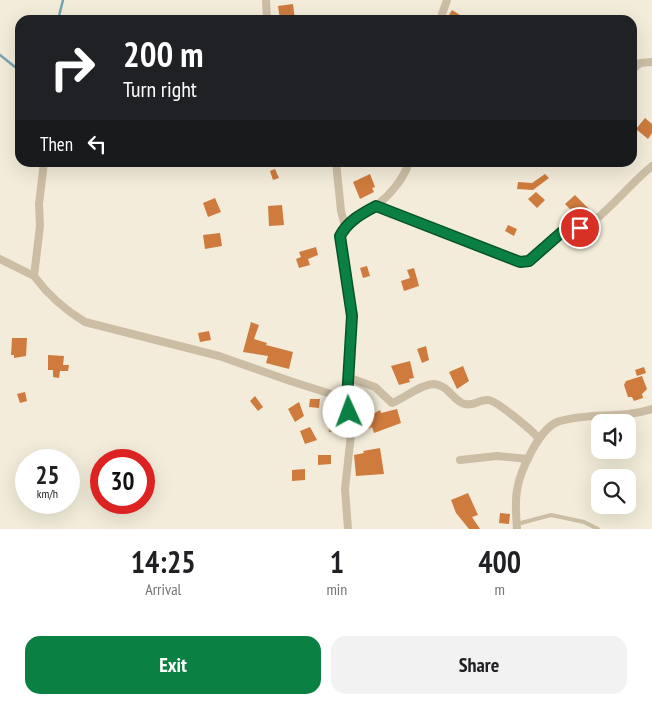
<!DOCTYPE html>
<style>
:root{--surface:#fff;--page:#f2f2f2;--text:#202124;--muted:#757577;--accent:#0b8043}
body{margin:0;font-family:"PT Sans Narrow",sans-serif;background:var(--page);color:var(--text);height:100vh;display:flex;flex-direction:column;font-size:19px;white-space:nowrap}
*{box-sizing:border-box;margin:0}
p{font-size:16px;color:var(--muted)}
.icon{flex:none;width:28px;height:28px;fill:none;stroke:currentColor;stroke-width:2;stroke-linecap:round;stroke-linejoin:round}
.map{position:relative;height:529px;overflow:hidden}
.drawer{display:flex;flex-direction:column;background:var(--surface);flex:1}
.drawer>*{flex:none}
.hud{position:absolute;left:15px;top:15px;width:622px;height:152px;border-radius:15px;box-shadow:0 5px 20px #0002;background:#202124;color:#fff;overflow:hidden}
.buttons{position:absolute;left:591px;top:414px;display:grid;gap:10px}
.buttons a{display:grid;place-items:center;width:45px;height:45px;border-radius:10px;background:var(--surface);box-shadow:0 5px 20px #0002;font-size:25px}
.speed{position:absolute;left:15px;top:449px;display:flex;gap:10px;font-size:25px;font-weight:700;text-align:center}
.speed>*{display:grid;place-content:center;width:65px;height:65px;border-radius:50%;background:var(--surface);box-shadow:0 5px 20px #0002;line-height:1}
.speed small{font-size:12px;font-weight:400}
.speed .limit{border:8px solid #d22;background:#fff;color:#111}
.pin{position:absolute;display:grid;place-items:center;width:42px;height:42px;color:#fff;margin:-21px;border:2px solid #fff;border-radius:50%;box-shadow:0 1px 5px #0007}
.me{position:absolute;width:55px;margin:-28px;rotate:358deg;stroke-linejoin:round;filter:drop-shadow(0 0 4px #0008)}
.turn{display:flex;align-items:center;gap:18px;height:105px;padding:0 25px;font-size:22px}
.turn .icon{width:65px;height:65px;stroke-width:2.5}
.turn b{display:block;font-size:35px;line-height:42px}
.then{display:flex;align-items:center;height:48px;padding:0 25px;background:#0003;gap:10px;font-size:19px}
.eta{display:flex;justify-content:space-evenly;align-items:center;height:85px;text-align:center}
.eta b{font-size:30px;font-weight:600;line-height:35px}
.cta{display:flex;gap:10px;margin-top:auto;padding:10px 25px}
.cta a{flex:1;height:58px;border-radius:15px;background:var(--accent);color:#fff;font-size:20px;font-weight:600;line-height:58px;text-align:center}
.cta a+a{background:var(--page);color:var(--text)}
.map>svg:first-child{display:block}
</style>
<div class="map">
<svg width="652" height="529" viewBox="0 0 652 529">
<rect width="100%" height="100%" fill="#f3ecda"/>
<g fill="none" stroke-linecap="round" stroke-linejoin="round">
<path stroke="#77a5b2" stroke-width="2.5" d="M58,20l5,-20
M0,55l15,12h5"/>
</g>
<path fill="#ce7b3d" d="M293,4l2,16h-15l-2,-14z
M452,10l16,10h-22z
M645,118l7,6v9l-4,6 -12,-10z
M275,169l4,9 -6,2 -3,-9z
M370,174l5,13 -3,1 2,4 -14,7 -7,-17z
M545,174l4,4 -16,12 -16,-1 1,-7 14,1z
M536,192l9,8 -8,8 -9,-9z
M575,195l14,14 -13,12 -12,3 -2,-6 13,-4 -10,-10z
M215,198l6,14 -13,5 -5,-14z
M282,205l2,20 -15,1 -1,-20z
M508,225l9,4 -3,7 -9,-5z
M220,233l2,13 -17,3 -2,-14z
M316,247l2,8 -10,4 2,6 -11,3 -3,-9 5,-2 -2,-5z
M367,266l3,10 -7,2 -3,-10z
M414,268l5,18 -15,5 -3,-10 9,-3 -3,-8z
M251,322l8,3 -5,14 13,4 -1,2 27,7 -4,17 -23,-6 2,-7 -25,-4z
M209,331l2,9 -11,2 -2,-9z
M12,338h15l-1,18 -12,2v-3h-3z
M426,346l3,14 -7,3 -5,-14z
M48,355l16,1 -1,9h6l-1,6h-8l-1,7 -6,-1v-7h-5z
M410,361l4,17 -5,1 1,3 -11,3 -8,-19z
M463,366l6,15 -12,8 -8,-17z
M644,367l2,6 -9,3 -2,-6z
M642,376l5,13 -5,5 1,4 -9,3 -2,-4h-4l-4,-12 2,-4z
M25,392l2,9 -7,2 -3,-9z
M255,396l8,11 -5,4 -8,-10z
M310,399h10l-1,9 -10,-1z
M299,402l5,14 -9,6 -7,-13z
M397,409l4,14 -27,10 -2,-6 -4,2 -4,-10 16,-9 1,3z
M337,415l2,16 -10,1 -1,-16z
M310,427l7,13 -12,4 -5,-13z
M380,448l4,26 -28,2 -2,-21 10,-2 -1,-2z
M318,455h13v9l-13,1z
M305,469v11l-13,1v-11z
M468,493l10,22 -6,2 8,12h-11l-13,-16 -5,-13z
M500,513l10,1 -1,10 -10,-1z"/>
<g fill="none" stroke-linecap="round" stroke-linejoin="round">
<path stroke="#ccbea5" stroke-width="4" d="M517,524l34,-9 33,7 14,7"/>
<path stroke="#ccbea5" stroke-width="8" d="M266,0l1,20
M440,20l7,-20
M632,70l8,-7 12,-1
M44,162l-5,42 1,22 -6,50c14,19 31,34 51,46l134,34 71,25 57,18
M336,162l5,49 4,15
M376,206l144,56c17,-3 26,-20 40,-29 8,-6 24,-5 36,-14 19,-15 36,-37 56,-53
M0,259l34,17
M350,378l25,9 17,16c13,-5 29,-19 42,-19 13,1 18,14 28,19 9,5 18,-4 26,-3 8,0 45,31 51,39
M460,460l37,-4 31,3
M348,529l-3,-40 7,-64 -5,-26 5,-83 -12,-80c9,-16 22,-19 36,-30 13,-10 28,-27 33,-44
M517,529c-1,-12 -2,-27 0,-39 3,-19 23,-64 43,-69 30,-9 61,-2 92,-12"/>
</g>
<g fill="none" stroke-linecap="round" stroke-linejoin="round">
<g stroke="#07532c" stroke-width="12">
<path id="route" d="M349,412l-2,-13 5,-83 -12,-80c8,-15 21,-22 36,-30l144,56 9,-1 33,-29 18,-4"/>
</g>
<use href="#route" stroke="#0b8043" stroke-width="9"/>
</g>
</svg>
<div class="buttons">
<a><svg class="icon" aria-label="sound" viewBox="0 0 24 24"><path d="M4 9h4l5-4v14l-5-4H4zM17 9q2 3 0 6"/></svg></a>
<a><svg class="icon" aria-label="search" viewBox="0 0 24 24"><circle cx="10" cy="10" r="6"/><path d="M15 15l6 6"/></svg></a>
</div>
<div class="speed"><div>25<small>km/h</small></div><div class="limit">30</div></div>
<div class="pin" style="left:580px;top:228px;background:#d93025"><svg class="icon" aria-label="arrive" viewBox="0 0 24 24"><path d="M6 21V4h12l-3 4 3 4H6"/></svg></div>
<svg class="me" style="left:349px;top:412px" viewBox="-20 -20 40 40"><circle r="19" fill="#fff"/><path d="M0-13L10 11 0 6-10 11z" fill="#0b8043"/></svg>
<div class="hud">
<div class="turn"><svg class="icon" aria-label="right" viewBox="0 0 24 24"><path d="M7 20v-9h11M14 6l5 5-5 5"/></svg><div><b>200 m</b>Turn right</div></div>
<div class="then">Then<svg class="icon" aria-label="left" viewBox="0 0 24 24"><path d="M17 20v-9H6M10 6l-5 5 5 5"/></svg></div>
</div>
</div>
<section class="drawer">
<div class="eta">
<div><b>14:25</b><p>Arrival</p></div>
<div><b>1</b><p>min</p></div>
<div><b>400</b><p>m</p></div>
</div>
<div class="cta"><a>Exit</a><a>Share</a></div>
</section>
